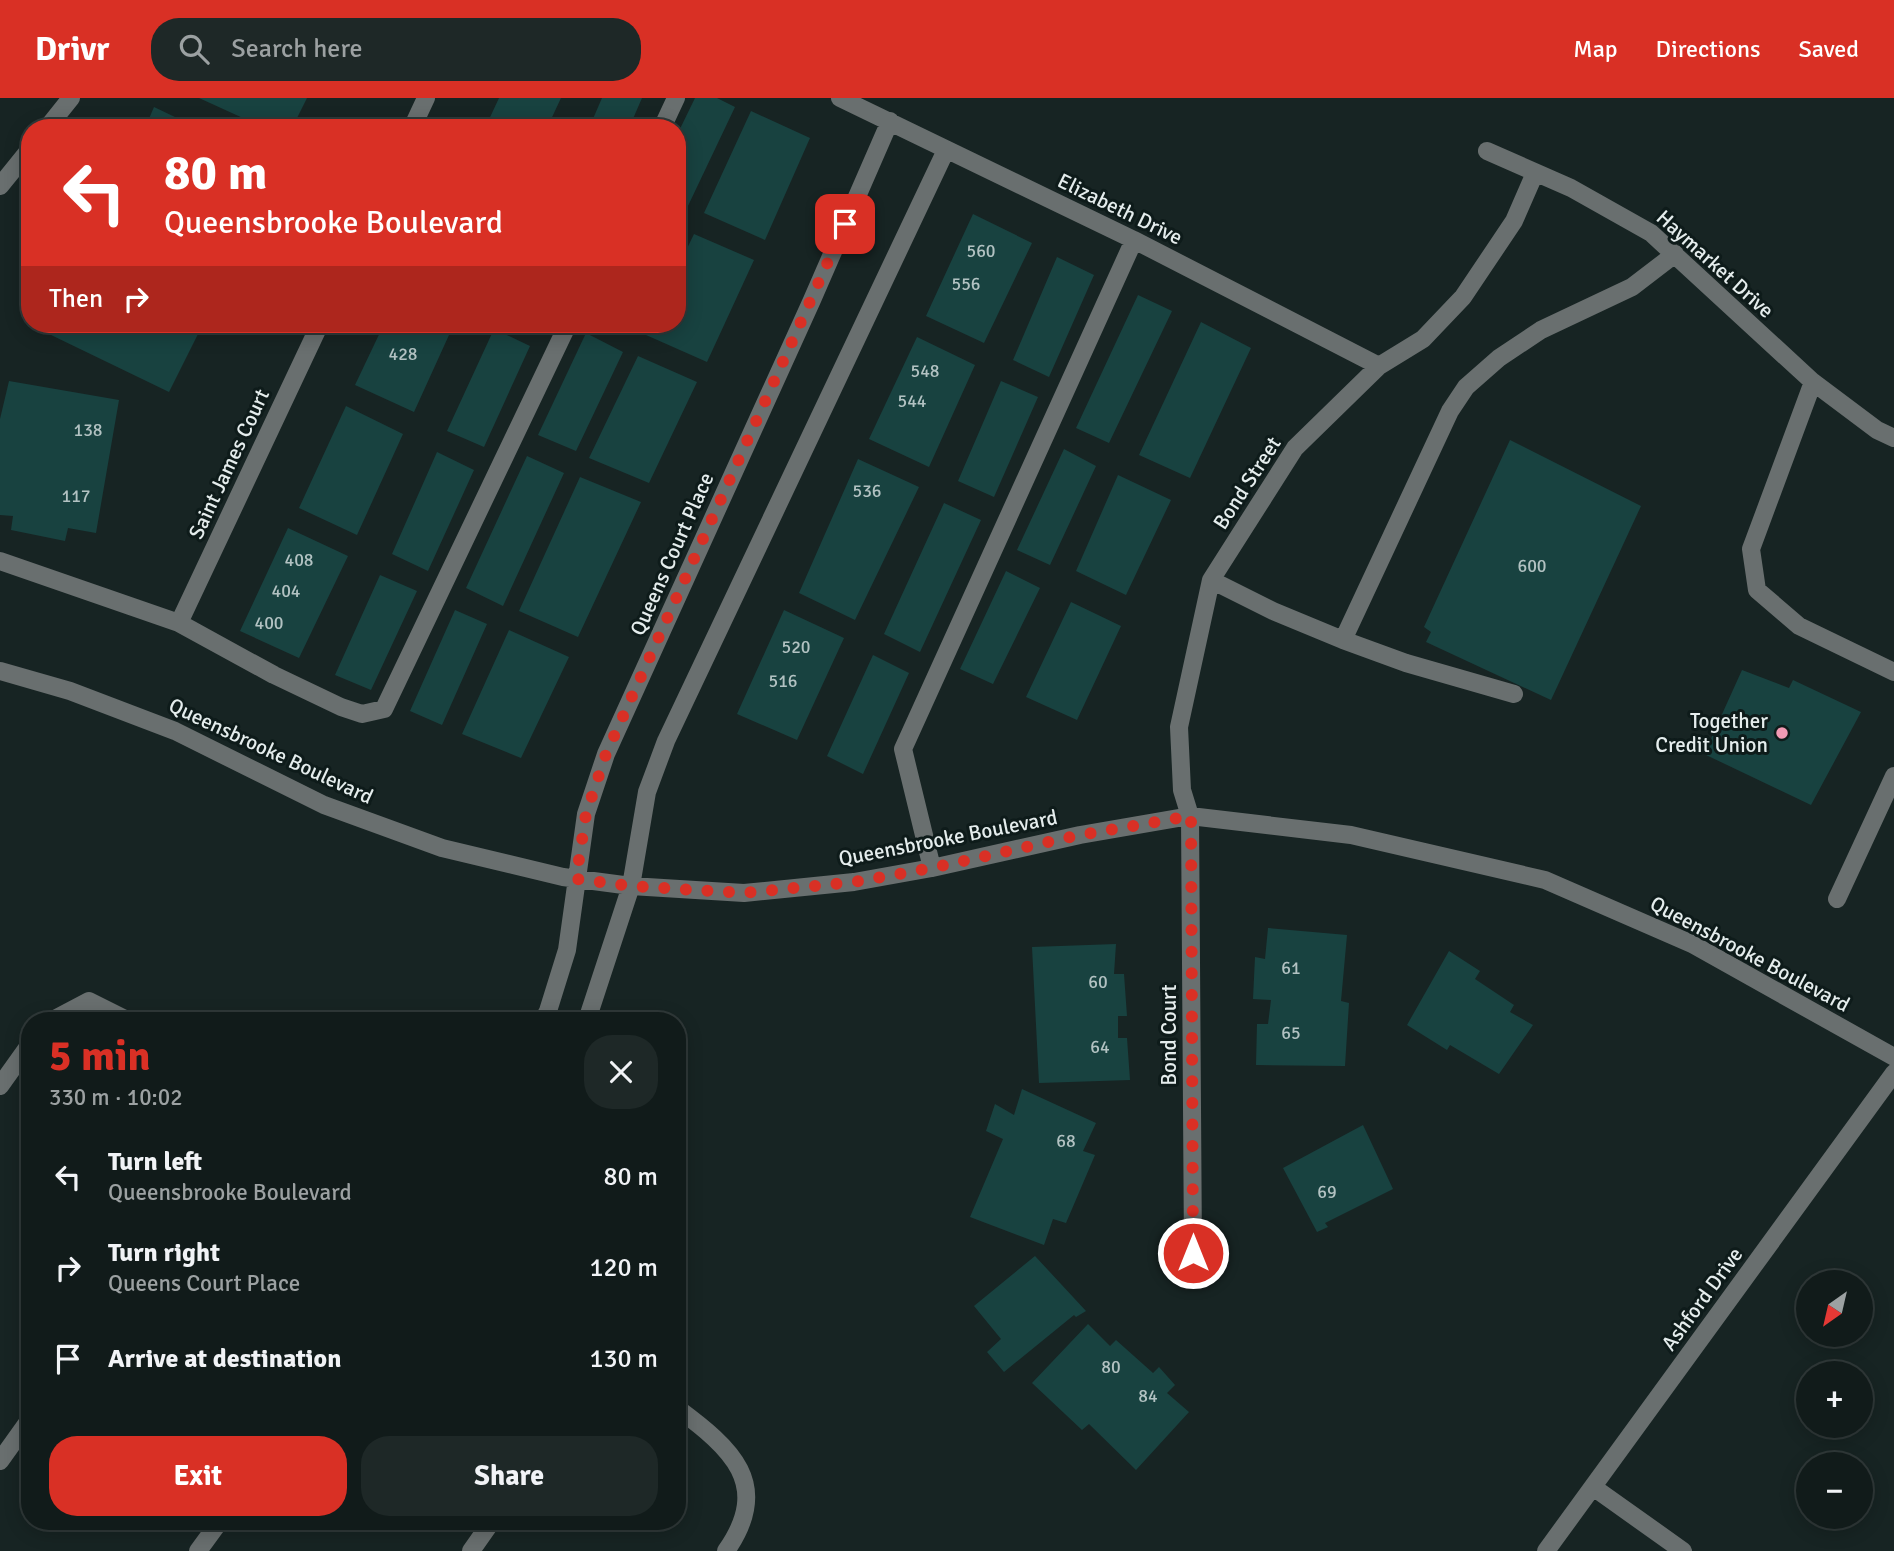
<!DOCTYPE html>
<meta charset="utf-8">
<style>
:root{--surface:#111b1a;--page:#1e2827;--text:#f1f3f6;--muted:#9ca1a2;--line:#303939;--accent:#d93025}
body{margin:0;font-family:Signika,sans-serif;background:var(--page);color:var(--text);height:100vh;display:flex;flex-direction:column;font-size:26px;white-space:nowrap}
*{box-sizing:border-box;margin:0}
p{font-size:23px;color:var(--muted)}
.icon{flex:none;width:38px;height:38px;fill:none;stroke:currentColor;stroke-width:2;stroke-linecap:round;stroke-linejoin:round}
.map{position:relative;flex:1;overflow:hidden}
.panel{position:absolute;left:21px;top:914px;width:665px;height:518px;display:flex;flex-direction:column;background:var(--surface);border-radius:28px;box-shadow:0 4px 18px #0003,0 0 0 2px var(--line)}
.panel>*{flex:none}
.guide{position:absolute;left:21px;top:21px;width:665px;height:214px;border-radius:28px;box-shadow:0 4px 18px #0003,0 0 0 2px var(--line);background:#d93025;color:#fff;overflow:hidden}
.needle{width:46px;rotate:214deg}
.tools{position:absolute;left:1796px;top:1172px;display:grid;gap:14px}
.tools a{display:grid;place-items:center;width:77px;height:77px;border-radius:50%;background:var(--surface);box-shadow:0 4px 18px #0003,0 0 0 2px var(--line);font-size:35px}
.pin{position:absolute;display:grid;place-items:center;width:60px;height:60px;color:#fff;margin:-30px;border-radius:14px;box-shadow:0 4px 10px #0006}
.me{position:absolute;width:77px;margin:-38px;rotate:0deg;stroke-linejoin:round;filter:drop-shadow(0 0 5px #0008)}
.turn{display:flex;align-items:center;gap:24px;height:147px;padding:0 28px;font-size:32px}
.turn .icon{width:91px;height:91px;stroke-width:2.5}
.turn b{display:block;font-size:49px;line-height:60px}
.then{display:flex;align-items:center;height:66px;padding:0 28px;background:#0003;gap:14px;font-size:26px}
.round{display:grid;place-items:center;flex:none;width:74px;height:74px;border-radius:28px;background:var(--page)}
.headline{display:flex;align-items:center;justify-content:space-between;height:119px;padding:0 28px}
h1{font-size:42px;font-weight:800;line-height:52px;color:var(--accent)}
.cta{display:flex;gap:14px;margin-top:auto;padding:14px 28px}
.cta a{flex:1;height:80px;border-radius:28px;background:var(--accent);color:#fff;font-size:28px;font-weight:800;line-height:80px;text-align:center}
.cta a+a{background:var(--page);color:var(--text)}
ul{padding:0;list-style:none}
li{display:flex;align-items:center;gap:21px;height:91px;padding:0 28px}
li div{flex:1}
li b{display:block;font-size:26px}
li em{font-style:normal}
header{display:flex;align-items:center;gap:42px;box-sizing:border-box;height:98px;padding:0 35px;background:var(--accent);color:#fff}
header strong{font-size:33px}
nav{display:flex;gap:38px;margin-inline-start:auto;font-size:24px}
.search{width:490px;height:63px;background:var(--page);display:flex;align-items:center;gap:18px;box-sizing:border-box;padding:0 24px;border-radius:28px;color:var(--muted);font-size:26px}
.map>svg:first-child{display:block}
</style>
<header>
<strong>Drivr</strong>
<div class="search"><svg class="icon" aria-label="search" viewBox="0 0 24 24"><circle cx="10" cy="10" r="6"/><path d="M15 15l6 6"/></svg>Search here</div>
<nav><a>Map</a><a>Directions</a><a>Saved</a></nav>
</header>
<div class="map">
<svg width="1894" height="1453" viewBox="0 0 1894 1453">
<rect width="100%" height="100%" fill="#172423"/>
<path fill="#184240" d="M199,0h108l-15,30h-27z
M499,0h62l-14,30h-62z
M602,0h40l-13,30h-40z
M695,0h22l18,9 -48,101 -10,-5v-68z
M154,9l44,21h-53z
M751,13l59,27 -45,102 -61,-27z
M973,116l59,29 -48,100 -58,-27z
M694,136l60,26 -47,102 -61,-27 6,-11h25v-55z
M1057,159l37,18 -45,102 -36,-17z
M1138,197l34,16 -63,132 -33,-15z
M1201,224l50,26 -61,130 -51,-23z
M54,226h149l-34,68 -120,-58z
M384,226h70l-40,88 -59,-27z
M494,231l36,17 -46,101 -37,-16z
M586,235l37,19 -47,99 -38,-16z
M917,239l58,28 -46,102 -60,-28z
M638,258l59,26 -48,101 -60,-25z
M9,283l110,19 -23,133 -28,-5 -3,13 -54,-11 2,-14 -13,-1v-96z
M1001,283l37,16 -44,100 -36,-16z
M346,308l57,28 -46,101 -58,-27z
M1510,342l131,66 -90,194 -125,-58 5,-10 -7,-5z
M1064,351l32,17 -46,99 -33,-15z
M437,354l37,18 -46,101 -36,-17z
M527,358l37,17 -61,133 -37,-18z
M858,361l61,28 -64,133 -56,-27z
M1118,377l53,25 -45,95 -50,-24z
M580,379l61,25 -63,135 -59,-26z
M944,405l37,17 -61,132 -36,-18z
M288,430l60,28 -49,102 -59,-27z
M1006,473l34,17 -47,96 -33,-15z
M380,477l37,16 -46,99 -36,-15z
M1071,504l50,24 -44,94 -51,-23z
M455,512l32,14 -45,101 -32,-14z
M784,512l60,28 -47,102 -60,-26z
M509,532l60,27 -48,101 -59,-24z
M873,557l36,18 -46,101 -36,-18z
M1742,572l47,18 4,-8 68,32 -50,93 -107,-51z
M1268,830l79,7 -6,66 8,2 -4,63 -89,-1 1,-41h11l3,-24 -18,-1 2,-42 10,2z
M1116,846l-2,30h10l3,42h-9v22h9l3,42 -91,3 -7,-136z
M1449,853l31,20 -5,8 39,26 -4,7 23,13 -34,49 -49,-29 -3,5 -40,-25z
M1022,991l74,34 -13,28 12,4 -29,68 -13,-4 -9,26 -74,-28 33,-78 -17,-8 9,-27 19,11z
M1363,1027l30,64 -68,34 3,4 -11,5 -34,-64z
M1035,1158l51,55 -10,6 -2,-2 -70,57 -17,-20 14,-13 -27,-33z
M1088,1226l22,22 6,-6 37,33 6,-6 16,18 -8,8 22,19 -53,58 -47,-46 -7,6 -50,-47z"/>
<g fill="none" stroke-linecap="round" stroke-linejoin="round">
<path stroke="#696f6f" stroke-width="18" d="M840,0l294,142 245,126
M47,30l24,-30
M412,30l14,-30
M662,30l14,-30
M1487,53l84,37 80,45 162,149 64,48 17,8
M0,88l30,-37
M1813,284l-62,167 6,41 42,36 95,46
M0,463l179,62 95,52 67,32 21,7 22,-5 184,-385
M1211,482l62,31 70,29 107,-229 16,-24 33,-29 42,-28 91,-43 43,-33
M179,525l141,-299
M1343,542l63,23 108,31
M0,573l70,20 105,40 149,74 118,43 121,29 68,9 113,7 110,-11 78,-14 148,-33 110,-19 161,19 194,45 147,64 202,113
M932,770l-29,-119 231,-509
M1837,801l57,-123
M53,922l36,-19 38,19
M543,922l5,-9 19,-61 19,-136 20,-60 206,-454 78,-179
M587,922l44,-134 16,-94 19,-51 280,-591
M0,988l30,-42
M1193,1155l-3,-437 -8,-26 -3,-63 32,-147 84,-132 84,-82 44,-27 40,-42 51,-76 21,-48
M677,1310c54,40 96,76 49,143
M0,1363l30,-42
M1593,1389l90,64
M198,1453l22,-30
M471,1453l21,-30
M1546,1453l348,-478"/>
</g>
<g fill="none" stroke-linecap="round" stroke-linejoin="round">
<path stroke="#d93025" stroke-width="12" stroke-dasharray="0 21.6" d="M845,126l-239,530 -20,60 -10,65 55,7 113,7 110,-11 78,-14 148,-33 111,-19 2,437"/>
</g>
<circle fill="#f19ab4" stroke="#0e1b1a" stroke-width="2.5" cx="1782" cy="635" r="7"/>
<g text-anchor="middle" dominant-baseline="central" stroke-width="6" stroke-linejoin="round" paint-order="stroke">
<g font-size="18" fill="#b2c2c2">
<text x="981" y="153">560</text>
<text x="966" y="186">556</text>
<text x="403" y="256">428</text>
<text x="925" y="273">548</text>
<text x="912" y="303">544</text>
<text x="88" y="332">138</text>
<text x="867" y="393">536</text>
<text x="76" y="398">117</text>
<text x="299" y="462">408</text>
<text x="1532" y="468">600</text>
<text x="286" y="493">404</text>
<text x="269" y="525">400</text>
<text x="796" y="549">520</text>
<text x="783" y="583">516</text>
<text x="1291" y="870">61</text>
<text x="1098" y="884">60</text>
<text x="1291" y="935">65</text>
<text x="1100" y="949">64</text>
<text x="1066" y="1043">68</text>
<text x="1327" y="1094">69</text>
<text x="1111" y="1269">80</text>
<text x="1148" y="1298">84</text>
</g>
<g font-size="21" fill="#e5eded" stroke="#0e1b1a">
<text transform="translate(1120 111) rotate(26)">Elizabeth Drive</text>
<text transform="translate(1715 166) rotate(42)">Haymarket Drive</text>
<text transform="translate(229 366) rotate(-65)">Saint James Court</text>
<text transform="translate(1247 385) rotate(-57)">Bond Street</text>
<text transform="translate(672 456) rotate(-66)">Queens Court Place</text>
<text transform="translate(271 653) rotate(25)">Queensbrooke Boulevard</text>
<text transform="translate(948 740) rotate(-11)">Queensbrooke Boulevard</text>
<text transform="translate(1750 856) rotate(28)">Queensbrooke Boulevard</text>
<text transform="translate(1169 937) rotate(-90)">Bond Court</text>
<text transform="translate(1702 1201) rotate(-54)">Ashford Drive</text>
</g>
<g font-size="21" fill="#e5eded" stroke="#0e1b1a" text-anchor="end">
<text x="1768" y="623">Together<tspan x="1768" dy="24">Credit Union</tspan></text>
</g>
</g>
</svg>
<div class="tools">
<a><svg class="needle" viewBox="-14 -14 28 28"><path d="M0-13l5 13h-10z" fill="#e53935"/><path d="M0 13l5-13h-10z" fill="#9ca1a2"/></svg></a>
<a>+</a>
<a>−</a>
</div>
<div class="pin" style="left:845px;top:126px;background:#d93025"><svg class="icon" aria-label="arrive" viewBox="0 0 24 24"><path d="M6 21V4h12l-3 4 3 4H6"/></svg></div>
<svg class="me" style="left:1193px;top:1155px" viewBox="-20 -20 40 40"><circle r="17" fill="#d93025" stroke="#fff" stroke-width="3"/><path d="M0-11L8 9 0 5-8 9z" fill="#fff"/></svg>
<div class="guide">
<div class="turn"><svg class="icon" aria-label="left" viewBox="0 0 24 24"><path d="M17 20v-9H6M10 6l-5 5 5 5"/></svg><div><b>80 m</b>Queensbrooke Boulevard</div></div>
<div class="then">Then<svg class="icon" aria-label="right" viewBox="0 0 24 24"><path d="M7 20v-9h11M14 6l5 5-5 5"/></svg></div>
</div>
<section class="panel">
<div class="headline"><div><h1>5 min</h1><p>330 m · 10:02</p></div><a class="round"><svg class="icon" aria-label="close" viewBox="0 0 24 24"><path d="M6 6l12 12M18 6L6 18"/></svg></a></div>
<ul>
<li><svg class="icon" aria-label="left" viewBox="0 0 24 24"><path d="M17 20v-9H6M10 6l-5 5 5 5"/></svg><div><b>Turn left</b><p>Queensbrooke Boulevard</p></div><em>80 m</em></li>
<li><svg class="icon" aria-label="right" viewBox="0 0 24 24"><path d="M7 20v-9h11M14 6l5 5-5 5"/></svg><div><b>Turn right</b><p>Queens Court Place</p></div><em>120 m</em></li>
<li><svg class="icon" aria-label="arrive" viewBox="0 0 24 24"><path d="M6 21V4h12l-3 4 3 4H6"/></svg><div><b>Arrive at destination</b></div><em>130 m</em></li>
</ul>
<div class="cta"><a>Exit</a><a>Share</a></div>
</section>
</div>
